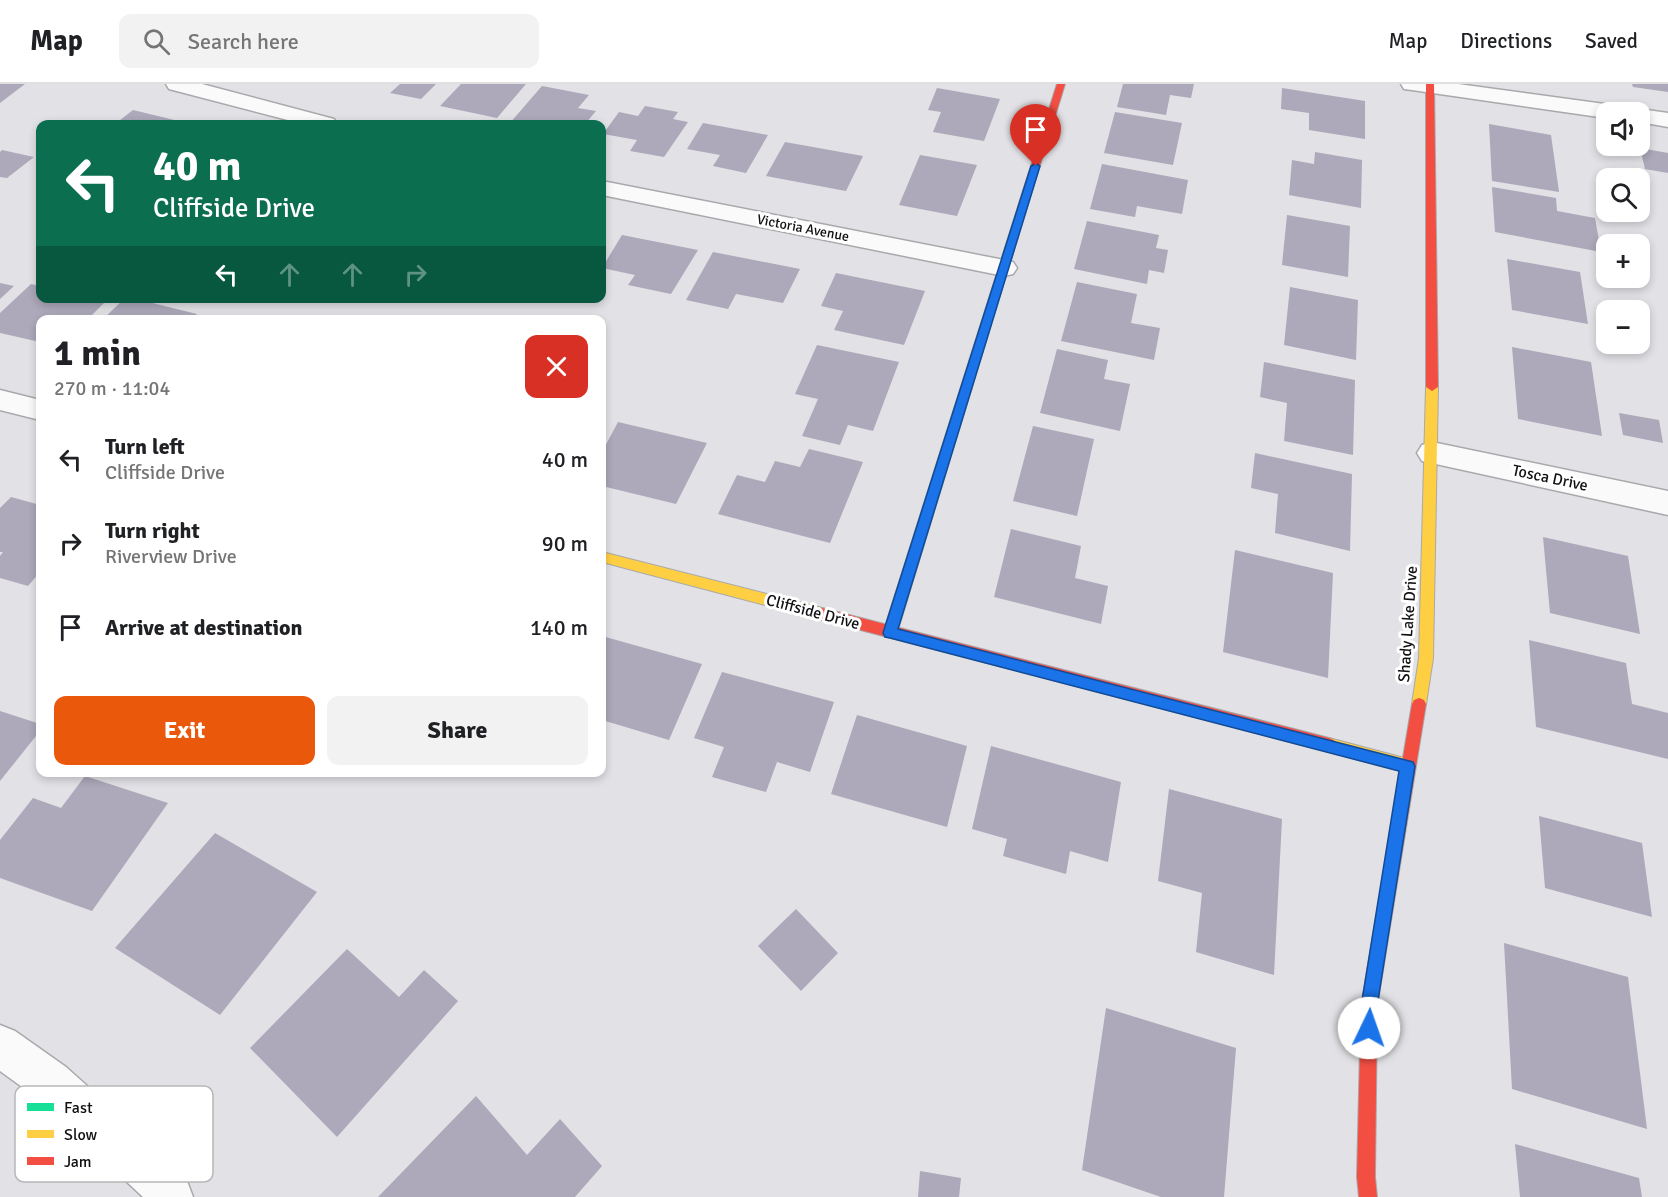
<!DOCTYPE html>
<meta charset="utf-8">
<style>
:root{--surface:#fff;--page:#f2f2f2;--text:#202124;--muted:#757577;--line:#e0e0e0;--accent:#ea580c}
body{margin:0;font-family:Signika,sans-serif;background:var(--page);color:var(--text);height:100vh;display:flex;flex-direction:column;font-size:22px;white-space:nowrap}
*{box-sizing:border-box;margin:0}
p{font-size:20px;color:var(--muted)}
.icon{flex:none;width:33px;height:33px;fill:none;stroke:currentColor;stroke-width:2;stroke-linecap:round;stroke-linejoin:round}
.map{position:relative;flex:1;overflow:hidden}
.sheet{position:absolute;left:36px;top:231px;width:570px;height:462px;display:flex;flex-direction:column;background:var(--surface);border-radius:12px;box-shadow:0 3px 9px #0003}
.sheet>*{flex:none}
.banner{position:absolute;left:36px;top:36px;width:570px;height:183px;border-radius:12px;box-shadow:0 3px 9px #0003;background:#0b6e4f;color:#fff;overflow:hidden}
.buttons{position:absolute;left:1596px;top:18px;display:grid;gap:12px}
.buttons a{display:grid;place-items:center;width:54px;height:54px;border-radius:12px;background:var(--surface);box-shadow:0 3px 9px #0003;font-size:30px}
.pin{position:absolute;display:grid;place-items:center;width:51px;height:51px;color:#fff;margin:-62px -26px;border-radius:50% 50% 50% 0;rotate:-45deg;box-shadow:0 0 6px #0007}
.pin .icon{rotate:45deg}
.me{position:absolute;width:66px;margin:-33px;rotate:3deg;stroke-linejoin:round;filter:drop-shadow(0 0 4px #0008)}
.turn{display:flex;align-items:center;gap:21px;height:126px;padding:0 18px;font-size:27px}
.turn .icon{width:78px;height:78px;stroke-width:2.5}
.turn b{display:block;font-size:42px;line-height:51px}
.lanes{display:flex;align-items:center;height:57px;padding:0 18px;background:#0003;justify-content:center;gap:30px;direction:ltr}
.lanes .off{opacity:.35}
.round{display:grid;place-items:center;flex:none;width:63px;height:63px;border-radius:12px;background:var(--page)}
.headline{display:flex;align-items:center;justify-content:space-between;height:102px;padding:0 18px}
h1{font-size:36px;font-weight:700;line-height:45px}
.cta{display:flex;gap:12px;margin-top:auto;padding:12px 18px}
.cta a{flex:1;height:69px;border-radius:12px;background:var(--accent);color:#fff;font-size:24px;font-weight:700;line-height:69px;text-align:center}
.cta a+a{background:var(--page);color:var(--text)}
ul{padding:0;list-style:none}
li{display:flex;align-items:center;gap:18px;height:84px;padding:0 18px}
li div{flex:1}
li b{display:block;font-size:22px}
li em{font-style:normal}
header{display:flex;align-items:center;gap:36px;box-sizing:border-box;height:84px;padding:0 30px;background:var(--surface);border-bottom:2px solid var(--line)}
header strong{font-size:28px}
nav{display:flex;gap:33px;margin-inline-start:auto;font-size:21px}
.search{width:420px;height:54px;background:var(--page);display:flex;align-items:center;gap:15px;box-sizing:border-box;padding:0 21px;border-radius:12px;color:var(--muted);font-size:22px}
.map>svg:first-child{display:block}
</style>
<header>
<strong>Map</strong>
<div class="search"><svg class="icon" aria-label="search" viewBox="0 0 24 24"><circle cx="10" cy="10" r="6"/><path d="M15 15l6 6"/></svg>Search here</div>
<nav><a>Map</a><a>Directions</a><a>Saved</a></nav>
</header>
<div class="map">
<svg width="1668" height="1113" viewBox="0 0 1668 1113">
<rect width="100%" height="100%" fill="#e2e1e5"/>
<path fill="#ada8ba" d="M0,0h25l-25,19z
M400,0h36l-15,15 -31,-6z
M461,0h65l-29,34 -57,-12z
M1123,0h71l-3,14 -21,-3 -4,20 -49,-8z
M1632,0h36v8l-35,-5z
M542,2l47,9 -11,13 18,3 -11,13h-76z
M937,4l63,11 -16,42 -51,-9 8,-20 -13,-2z
M1282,4l83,13v38l-56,-9v-17l-28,-4z
M645,22l33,6 -5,7 15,3 -24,35 -34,-6 7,-11 -34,-6 16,-22 19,4z
M133,26l58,14h-76z
M1115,28l67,11 -9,42 -69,-12z
M703,39l65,12 -22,38 -33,-7 7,-11 -33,-6z
M1489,40l62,11 8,57 -67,-11z
M785,58l78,14 -17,35 -80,-15z
M1640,64l28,5v20l-23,-4z
M2,66l32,7 -27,21 -7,-1v-25z
M1315,68l47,8 -1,48 -72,-13 3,-35 22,4z
M920,71l57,10 -20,51 -58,-11z
M1102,80l86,16 -6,34 -45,-8 -2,11 -45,-8z
M1492,103l64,11 1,13 38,7 6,34 -106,-20z
M1287,131l63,11 -2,51 -66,-12z
M1087,137l72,14 -3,13 12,2 -4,23 -15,-3 -2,14 -73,-15z
M622,151l76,15 -27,44 -43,-9 7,-10 -33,-7z
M713,168l87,17 -17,34 -47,-9 -8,15 -42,-9z
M1507,175l73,13 8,52 -76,-14z
M836,189l89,18 -21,54 -70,-15 9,-19 -22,-5z
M1077,198l60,12 -6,29 29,5 -6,32 -93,-19z
M0,199l14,3 -14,13z
M31,200l9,2v12h56l10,3 -19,19h-47v22l-40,-9v-20z
M1290,203l68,13 -2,60 -72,-15z
M125,214h7l65,16 -5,6h-90z
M817,261l82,17 -26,69 -25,-6 -8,20 -38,-9 16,-37 -23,-5z
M1512,263l79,15 11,74 -84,-17z
M1057,265l51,11 -4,19 26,5 -10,47 -80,-18z
M1264,278l91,18 -2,75 -69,-14 3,-38 -27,-6z
M1619,329l40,7 4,23 -40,-8z
M618,338l89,21 -31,61 -74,-18v-34z
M1033,342l61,13 -17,77 -64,-15z
M809,365l54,13 -33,81 -112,-29 19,-39 28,7 10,-21 25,6z
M1255,369l97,21 -2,77 -75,-18 3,-39 -27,-6z
M11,413l29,8v67l-12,14 -28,-8v-22l3,-4h-3v-44z
M1011,445l70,17 -6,32 33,8 -7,38 -107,-27z
M1543,453l85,19 12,78 -90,-21z
M1235,466l98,23 -5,105 -105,-26z
M602,552l100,28 -33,76 -67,-20z
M1529,556l97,23 6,41 36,9v46l-132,-32z
M722,588l112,30 -24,70 -33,-10 -11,30 -54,-15 12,-30 -30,-9z
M0,627l40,13v7l-40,50z
M857,631l110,31 -20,81 -116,-33z
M991,662l130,36 -13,80 -38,-11 -4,23 -63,-18 4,-17 -35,-10z
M85,692l83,27 -76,108 -92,-33v-38l33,-42 28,10z
M1169,705l113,30 -8,156 -78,-23 6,-59 -44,-12z
M1539,732l103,27 10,74 -107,-29z
M215,749l102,59 -97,123 -105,-67z
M796,825l42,44 -37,38 -43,-45z
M1504,859l124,34 19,152 -135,-40z
M347,865l52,48 25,-27 34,31 -121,136 -87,-89z
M1106,924l130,40 -12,149h-63l-79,-27z
M476,1012l51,59 33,-36 42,47 -27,31h-197z
M1515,1060l124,34 3,19h-122z
M920,1087l41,7 -2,19h-41z"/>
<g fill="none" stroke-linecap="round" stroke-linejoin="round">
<g stroke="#a9a8ab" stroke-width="3">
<path id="street" d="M166,0h36l132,35 3,5h-34l-134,-35z
M1401,0h57l154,21 8,2 3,5h-17v6l-194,-28 -8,-1z
M1640,25l28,4v14l-28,-5v-10h-9z
M602,97l402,79 9,2 4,6 -4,6 -9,2 -402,-81z
M0,306l40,10v20l-40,-10z
M1432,358l236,49v24l-246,-54 -5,-8 5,-8z
M0,941l15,6 51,36 106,95 15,19 6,16h-50l-107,-100 -36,-26z"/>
</g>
<g stroke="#a9a8ab" stroke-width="2">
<path id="fast" d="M995,207l5,4 -103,338 -2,4h-10l-2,-4 107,-338z"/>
</g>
<g stroke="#a9a8ab" stroke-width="2">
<path id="slow" d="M1432,299l6,4 -5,271 -7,46 -2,4 -5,2 -5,-2 -2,-4 7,-46 7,-271z
M602,468l220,56 5,2 2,4 -2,4 -5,2 -220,-58z
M1329,654l79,21 5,2 2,5 -2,5 -5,2 -79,-21 -5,-2 -2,-5 2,-5z"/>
</g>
<g stroke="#a9a8ab" stroke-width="2">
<path id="jam" d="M1057,0h8l-65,211 -1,2h-8l-1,-2z
M1426,0h8l4,303 -6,4 -6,-4z
M822,524l507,130 5,2 2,5 -2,5 -5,2 -507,-132 -5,-2 -2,-4 2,-4z
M1419,614l5,2 2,4 -49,303 -2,170 2,20h-18l-2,-20 4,-170 51,-303 2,-4z"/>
</g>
<use href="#street" fill="#fbfafb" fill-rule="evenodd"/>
<use href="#fast" fill="#16e098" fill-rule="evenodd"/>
<use href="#slow" fill="#ffcf43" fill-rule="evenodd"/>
<use href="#jam" fill="#f24e42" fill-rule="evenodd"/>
</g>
<path fill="#1a73e8" stroke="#114b97" stroke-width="1.5" d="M1036,79l4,3 -142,463 515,133 2,4 -38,241v21l-2,6 -6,3 -6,-3 -3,-6 1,-21 38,-236 -509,-133 -5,-1 -2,-4 148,-467z"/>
<g text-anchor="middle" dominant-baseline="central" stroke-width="6" stroke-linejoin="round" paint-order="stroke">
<g font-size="14" fill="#111013" stroke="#fff">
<text transform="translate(803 144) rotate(11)">Victoria Avenue</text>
</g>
<g font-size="16" fill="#111013" stroke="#fff">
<text transform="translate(1550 394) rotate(12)">Tosca Drive</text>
<text transform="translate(813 528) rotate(15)">Cliffside Drive</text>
<text transform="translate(1408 540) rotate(-86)">Shady Lake Drive</text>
</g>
</g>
<rect x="15" y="1002" width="198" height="96" rx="9" fill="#fff" stroke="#b8b7b8" stroke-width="1.5"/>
<rect x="27" y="1019" width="27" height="8" fill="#16e098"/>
<rect x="27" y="1046" width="27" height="8" fill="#ffcf43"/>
<rect x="27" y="1073" width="27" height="8" fill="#f24e42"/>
<g font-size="16" fill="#111013">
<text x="64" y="1029">Fast</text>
<text x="64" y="1056">Slow</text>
<text x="64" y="1083">Jam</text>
</g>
</svg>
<div class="buttons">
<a><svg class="icon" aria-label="sound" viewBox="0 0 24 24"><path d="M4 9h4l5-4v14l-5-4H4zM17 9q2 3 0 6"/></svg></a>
<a><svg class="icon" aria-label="search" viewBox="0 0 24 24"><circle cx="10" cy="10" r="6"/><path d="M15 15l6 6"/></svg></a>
<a>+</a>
<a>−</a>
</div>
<div class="pin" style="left:1036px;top:82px;background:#d93025"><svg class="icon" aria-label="arrive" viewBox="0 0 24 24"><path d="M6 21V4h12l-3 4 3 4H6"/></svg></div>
<svg class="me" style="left:1369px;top:944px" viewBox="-20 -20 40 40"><circle r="19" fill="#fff"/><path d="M0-13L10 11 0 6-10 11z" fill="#1a73e8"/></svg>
<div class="banner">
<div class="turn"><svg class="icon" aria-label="left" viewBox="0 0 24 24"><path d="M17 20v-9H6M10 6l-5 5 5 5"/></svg><div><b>40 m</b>Cliffside Drive</div></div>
<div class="lanes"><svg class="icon" aria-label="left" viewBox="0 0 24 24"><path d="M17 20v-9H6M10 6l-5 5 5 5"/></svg><svg class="icon off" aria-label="ahead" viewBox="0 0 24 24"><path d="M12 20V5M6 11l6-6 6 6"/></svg><svg class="icon off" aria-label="ahead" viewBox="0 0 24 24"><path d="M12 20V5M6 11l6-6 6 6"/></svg><svg class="icon off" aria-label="right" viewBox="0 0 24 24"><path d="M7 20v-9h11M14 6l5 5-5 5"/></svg></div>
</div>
<section class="sheet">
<div class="headline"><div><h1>1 min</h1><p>270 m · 11:04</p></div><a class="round" style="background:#d93025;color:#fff"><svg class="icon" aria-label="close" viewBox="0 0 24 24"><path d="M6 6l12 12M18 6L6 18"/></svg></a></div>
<ul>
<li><svg class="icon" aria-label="left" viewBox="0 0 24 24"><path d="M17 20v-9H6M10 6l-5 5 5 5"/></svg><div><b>Turn left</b><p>Cliffside Drive</p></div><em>40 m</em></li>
<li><svg class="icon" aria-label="right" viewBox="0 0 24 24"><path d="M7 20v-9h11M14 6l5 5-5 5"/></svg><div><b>Turn right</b><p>Riverview Drive</p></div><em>90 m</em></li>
<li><svg class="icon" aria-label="arrive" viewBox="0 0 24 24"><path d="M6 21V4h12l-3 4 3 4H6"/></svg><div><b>Arrive at destination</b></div><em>140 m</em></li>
</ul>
<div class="cta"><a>Exit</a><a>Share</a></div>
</section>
</div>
